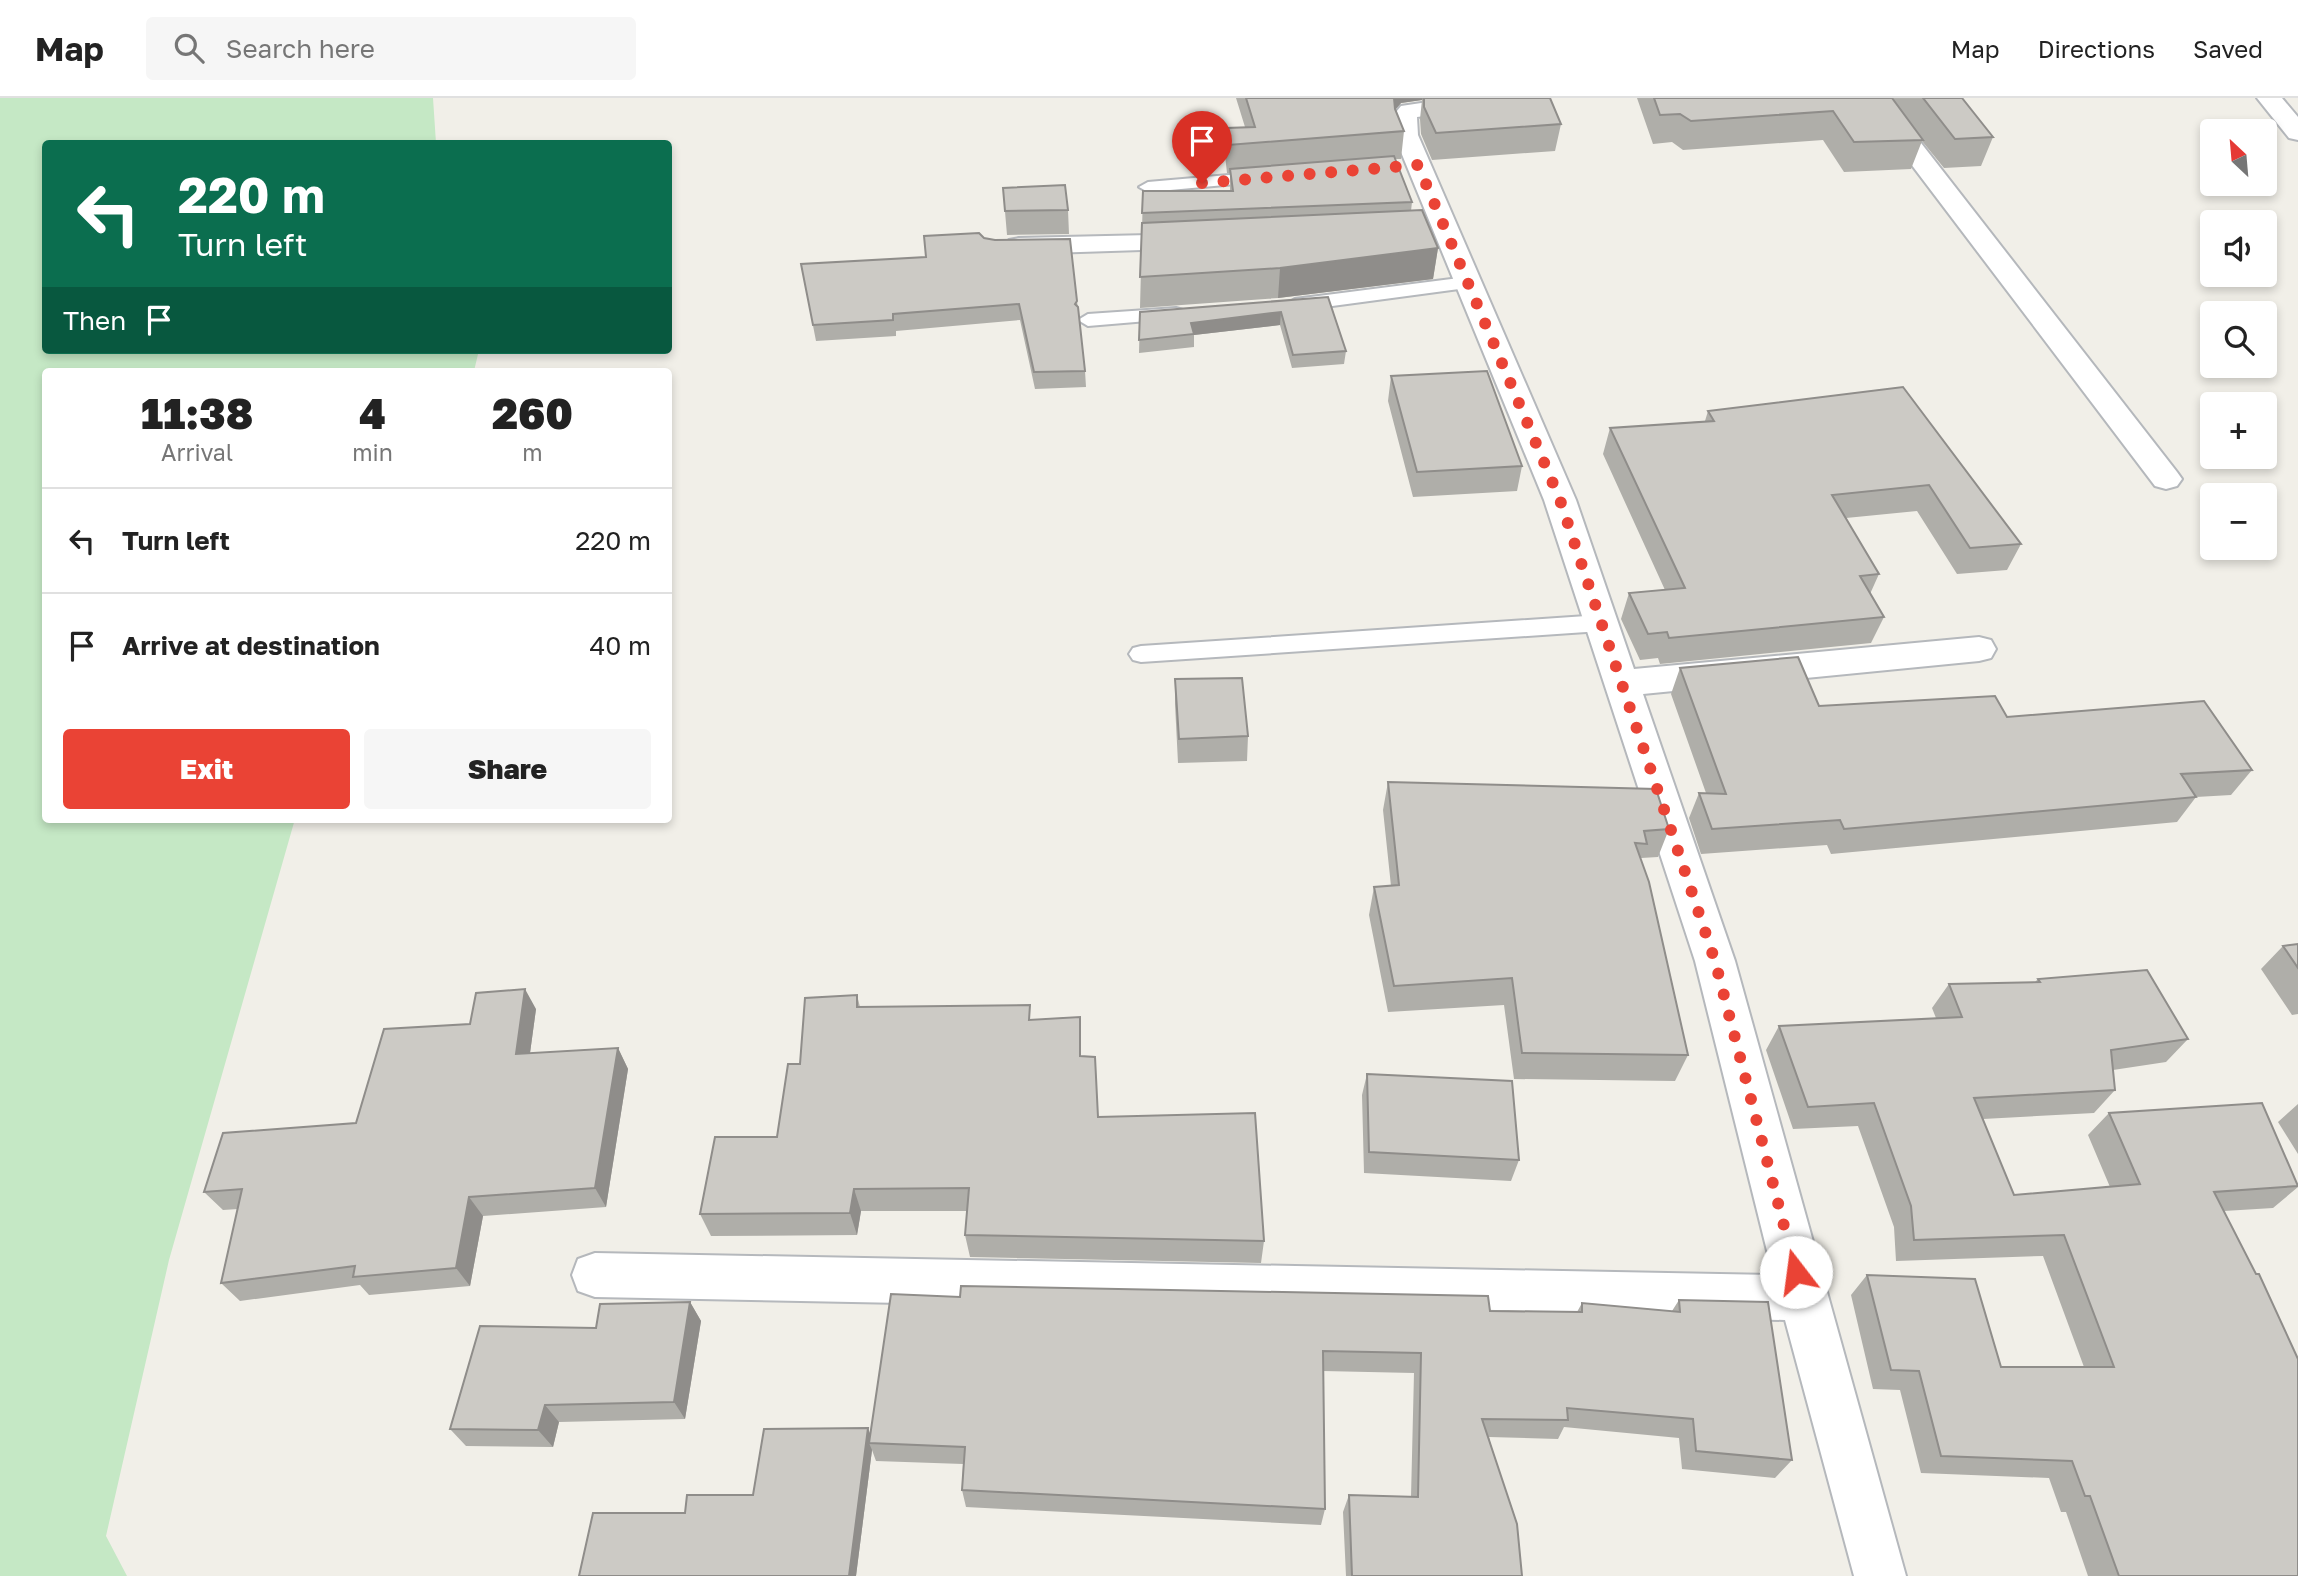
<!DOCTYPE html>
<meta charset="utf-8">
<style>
:root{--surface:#fff;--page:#f6f6f6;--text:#222;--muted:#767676;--line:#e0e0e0;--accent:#ea4335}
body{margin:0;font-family:"Golos Text",sans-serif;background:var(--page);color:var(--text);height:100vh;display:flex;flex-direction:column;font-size:26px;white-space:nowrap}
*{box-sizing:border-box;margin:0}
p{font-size:23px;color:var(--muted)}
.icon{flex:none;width:38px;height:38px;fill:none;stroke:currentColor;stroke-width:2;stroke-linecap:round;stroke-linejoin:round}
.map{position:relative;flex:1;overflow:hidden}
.drawer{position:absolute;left:42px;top:270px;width:630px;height:455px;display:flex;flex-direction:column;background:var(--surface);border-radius:7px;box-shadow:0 4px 10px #0003}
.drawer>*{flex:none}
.banner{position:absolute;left:42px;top:42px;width:630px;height:214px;border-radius:7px;box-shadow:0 4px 10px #0003;background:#0b6e4f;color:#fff;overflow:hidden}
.needle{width:46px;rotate:334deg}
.fabs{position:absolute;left:2200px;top:21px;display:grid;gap:14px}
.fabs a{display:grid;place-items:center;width:77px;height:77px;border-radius:7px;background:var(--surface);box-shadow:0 4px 10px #0003;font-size:35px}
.pin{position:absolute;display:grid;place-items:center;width:60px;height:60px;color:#fff;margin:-72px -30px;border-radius:50% 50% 50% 0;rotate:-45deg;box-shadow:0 0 7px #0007}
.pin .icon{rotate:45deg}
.me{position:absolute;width:77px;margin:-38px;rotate:345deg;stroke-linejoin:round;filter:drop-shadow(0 0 5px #0008)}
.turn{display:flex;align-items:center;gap:24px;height:147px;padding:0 21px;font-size:32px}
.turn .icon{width:91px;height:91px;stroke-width:2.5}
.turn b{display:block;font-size:49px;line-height:60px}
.then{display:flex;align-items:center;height:66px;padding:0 21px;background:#0003;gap:14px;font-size:26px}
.eta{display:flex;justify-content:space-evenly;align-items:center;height:119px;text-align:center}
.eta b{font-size:42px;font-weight:800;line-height:49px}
.action{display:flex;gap:14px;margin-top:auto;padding:14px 21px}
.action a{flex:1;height:80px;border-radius:7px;background:var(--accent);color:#fff;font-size:28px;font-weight:800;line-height:80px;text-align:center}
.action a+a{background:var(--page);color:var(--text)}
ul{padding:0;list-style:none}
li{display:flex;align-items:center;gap:21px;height:105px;padding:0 21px;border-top:2px solid var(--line)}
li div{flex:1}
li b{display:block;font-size:26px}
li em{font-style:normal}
header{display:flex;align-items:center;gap:42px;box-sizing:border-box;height:98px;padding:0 35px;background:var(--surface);border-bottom:2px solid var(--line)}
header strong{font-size:33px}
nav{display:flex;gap:38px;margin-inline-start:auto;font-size:24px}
.search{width:490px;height:63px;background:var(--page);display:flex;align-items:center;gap:18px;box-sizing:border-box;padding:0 24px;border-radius:7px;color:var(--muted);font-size:26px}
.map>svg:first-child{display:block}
</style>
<header>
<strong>Map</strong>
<div class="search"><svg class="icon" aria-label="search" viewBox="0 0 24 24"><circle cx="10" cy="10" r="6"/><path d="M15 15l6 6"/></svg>Search here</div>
<nav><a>Map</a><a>Directions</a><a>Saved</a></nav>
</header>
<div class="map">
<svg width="2298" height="1478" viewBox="0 0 2298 1478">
<rect width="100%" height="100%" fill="#f1efe8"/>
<path fill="#c5e8c5" d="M0,0h433l3,45 -390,1v206h433l-5,21h-428v448h249l-126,441 -63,276 21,40h-127z"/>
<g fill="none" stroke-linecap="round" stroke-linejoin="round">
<g stroke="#b5b8bc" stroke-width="4">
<path id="service" d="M1263,74l6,1 3,4 -3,4 -121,11 -9,-5 9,-5z
M1467,179l9,6 -2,4 -179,24 -10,-6 10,-6z
M1176,210l7,2 3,4 -3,4 -95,8 -10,-6 10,-6z
M1601,517l8,2 4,6 -4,6 -8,2 -460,31 -8,-2 -4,-6 4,-6 8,-2z"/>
</g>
<g stroke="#b5b8bc" stroke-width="4">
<path id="minor" d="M1455,0h70l-3,5 -9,2 -96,12 1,18 158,365 58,169 345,-32 12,3 5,9 -5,9 -12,3 -336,33 92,267 171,615h-52l-69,-256 -1190,-23 -17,-6 -6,-16 6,-16 17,-6 1178,22 -78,-314 -151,-461 -150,-365 -2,-18 9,-11z
M1861,0h25l291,374 5,7 -5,7 -11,3 -11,-3z
M2257,0h25l16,19v23l-9,-2z
M1193,136l10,2 3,6 -3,6 -184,6 -10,-2 -4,-6 4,-6 10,-2z"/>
</g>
<use href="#service" fill="#fff" fill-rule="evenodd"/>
<use href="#minor" fill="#fff" fill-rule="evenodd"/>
</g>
<path fill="#afaea9" d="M1236,0h314l11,26 -6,27 -123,9 -11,-26 -1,-15 2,-19 -21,3 -6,7 9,21 -3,28h-6l17,43 -1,9 27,37 -5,31 -155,19 -138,10 3,-117h87v-18h-3l-2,-18 1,-27 19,-1z
M1637,0h325l31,39 -12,29 -37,2 -22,-27 -11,28 -67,3 -21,-32 -140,10 -11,-8 -19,2z
M1003,90l65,22 1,24 -62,1z
M984,140l93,63 8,70 1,16 -51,2 -15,-69 -124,11v5l-80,5 -15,-77 125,-7z
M1328,199l18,54 -2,13 -52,4 -12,-43 -86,10v12l-55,6 1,-41z
M1391,278l131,90 -5,25 -104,6 -25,-96z
M1903,289l118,157 -14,26 -50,4 -40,-63 -71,7 33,56 -9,20 14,23 -13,26 -211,21 -2,-6 -18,2 -19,-41 8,-26 36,-3 -62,-136 7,-26 95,-7 3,-10z
M1680,570l139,38 433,64 -21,25 -35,2 -19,25 -346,32 -4,-9 -126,9 -12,-36 10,-25h7l-35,-99z
M1175,581l73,57 -1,25 -69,2 -3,-59z
M1388,684l281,47 -11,28 -17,1v1l47,196 -13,26 -161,-2 -10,-74 -116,7 -19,-97 5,-28 17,-1 -8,-76z
M2298,846v70l-6,1 -31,-46 22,-23z
M2038,881l150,60 -22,23 -53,8 2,20 -21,23 -111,6 31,76 96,-8 -22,-52 21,-22 189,74 -25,21 -49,3 74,365h-210l-22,-64h-5l-12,-34 -128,-5 -21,-83 -27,-1 -22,-94 16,-20 134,92h83l-41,-111 -147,5 -2,-34 -36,-101 -65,3 -27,-79 13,-24 157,-8 -4,-10 17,-24 86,-2z
M857,897l3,12 171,13 49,-3 1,39 17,61 166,124 -3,22 -291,-6 -5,-22 2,-24h-106l-4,24 -146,1 -11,-22 77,-77 23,-73z
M536,911l-6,44 88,-5 10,21 -22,138 -123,9 -13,70 -101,9 -9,-10 -120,16 -19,-18 17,-74 -15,1 -19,-18 152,-69 114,-99z
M1367,976l152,86 -8,21 -147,-8 -2,-78z
M2298,1006v50l-20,-32z
M960,1199l617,15 5,-9 90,8 7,-11 113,160 -17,18 -93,-9 -3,-31 -115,-11 -6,12 -69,-2 33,139h-176l-3,-64 6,-17 62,2 3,-124 -91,-2 2,138 -4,16 -355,-18 -4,-17 1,-26 -87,-3 -4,-11 -16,126 -171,-63 68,-18 115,-67 2,7z
M690,1204l11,19 -16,98 -126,3 -6,25 -87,-1 -16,-17 146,-101z"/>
<path fill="#8f8d8a" d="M1392,0h31l-1,2 -21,3 -12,14z
M1438,150l-5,31 -155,19 2,-30z
M1281,214l-1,13 -86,10 -3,-12z
M525,891l11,20 -9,66 -11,-21z
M1080,919l1,25v39l-1,-25z
M618,950l10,21 -22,138 -11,-19z
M854,1091l7,22 -4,24 -7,-22z
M469,1099l14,19 -13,70 -14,-18z
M690,1204l11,19 -16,98 -11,-17z
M545,1307l14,17 -6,25 -15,-17z
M868,1330l5,14 -4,1 3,7 -16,126h-7z"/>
<path fill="#cccac5" stroke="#8f8d8a" stroke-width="2" d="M1246,0h148l1,11 9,22 -176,14 -2,-17 29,-1z
M1424,0h126l11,26 -125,9 -12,-26z
M1654,0h238l31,42 -69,2 -21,-31 -142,10 -11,-7 -20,1z
M1923,0h39l31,39 -38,2z
M1394,58l18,46 -270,11 1,-22h90l-3,-22z
M1065,87l3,25 -63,1 -2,-23z
M1422,112l16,38 -158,20 -140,9 2,-54z
M979,135l5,5 11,2 75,-1 7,62 -2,3 3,3 7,64 -51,1 -15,-68 -126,10v6l-80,5 -12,-61 125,-7 -2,-21z
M1328,199l18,54 -53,4 -12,-43 -90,11 3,11 -55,6 1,-28z
M1487,273l35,95 -105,6 -26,-96z
M1903,289l118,157 -51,4 -41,-63 -97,10 47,79 -19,2 24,41 -215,21 -2,-6 -19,2 -19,-41 56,-5 -75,-160 104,-7 -6,-10z
M1798,559l21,49 176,-10 12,21 197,-16 48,69 -71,4 15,23 -352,32 -4,-9 -128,9 -13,-36 27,1 -46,-126z
M1242,580l6,58 -69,3 -4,-60z
M1388,684l268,7 13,40 -25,2 3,13 -12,-1 14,39 39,173 -166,-2 -10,-75 -118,8 -20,-99 25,-2z
M2298,846v24l-15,-22z
M2147,872l41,69 -77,11 4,40 -141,8 40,97 126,-11 -31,-71 153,-10 36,83 -84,6 42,82h3l39,85v217h-179l-29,-80h-5l-13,-35 -131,-5 -22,-85 -28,-1 -24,-95 108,4 26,88h113l-50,-132 -150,5 -3,-34 -37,-103 -66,4 -29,-81 183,-9 -13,-33 91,-2 -2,-3z
M525,891l-9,65 102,-6 -23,140 -126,9 -13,71 -103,9 2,-11 -134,17 21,-94 -38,3 19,-59 133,-10 28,-94 86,-5 6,-31z
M857,897v12l173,-2 -1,15 51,-3v39l15,1 3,60 157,-4 9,128 -299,-6 4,-47 -115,1 -4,24 -150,1 15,-77h62l11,-73h12l5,-66z
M1367,976l145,7 7,79 -150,-8z
M961,1188l527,10 2,15 92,1v-9l98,9 -1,-12 89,2 24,158 -96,-9 -3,-32 -126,-11 1,12 -86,-1 35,105 5,52h-170l-3,-81 69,2 3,-144 -98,-2 2,158 -363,-19 3,-43 -96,-4 22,-149 69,3z
M690,1204l-16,100 -129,3 -7,25 -88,-1 30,-103 116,2 4,-24z
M868,1330l-19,148h-270l14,-63h92l2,-18h66l11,-66z"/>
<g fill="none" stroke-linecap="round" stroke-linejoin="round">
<path stroke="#ea4335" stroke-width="12" stroke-dasharray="0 21.6" d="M1202,85l216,-18 142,335 155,461 81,311"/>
</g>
</svg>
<div class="fabs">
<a><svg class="needle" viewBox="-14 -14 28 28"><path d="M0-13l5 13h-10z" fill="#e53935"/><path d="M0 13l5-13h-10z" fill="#767676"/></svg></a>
<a><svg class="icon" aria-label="sound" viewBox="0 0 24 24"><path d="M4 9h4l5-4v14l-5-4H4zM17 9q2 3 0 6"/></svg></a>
<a><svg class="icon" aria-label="search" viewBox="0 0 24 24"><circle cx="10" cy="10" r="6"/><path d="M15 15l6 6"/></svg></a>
<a>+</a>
<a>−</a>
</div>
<div class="pin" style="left:1202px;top:85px;background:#d93025"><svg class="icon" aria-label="arrive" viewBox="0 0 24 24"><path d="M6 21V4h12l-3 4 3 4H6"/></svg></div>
<svg class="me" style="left:1796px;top:1174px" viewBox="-20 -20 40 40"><circle r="19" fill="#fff"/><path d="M0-13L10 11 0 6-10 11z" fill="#ea4335"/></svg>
<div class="banner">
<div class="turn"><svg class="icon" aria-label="left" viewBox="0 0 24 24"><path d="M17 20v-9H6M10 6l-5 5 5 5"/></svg><div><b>220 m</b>Turn left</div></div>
<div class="then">Then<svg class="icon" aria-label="arrive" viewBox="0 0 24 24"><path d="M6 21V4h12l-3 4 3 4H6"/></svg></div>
</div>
<section class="drawer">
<div class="eta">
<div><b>11:38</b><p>Arrival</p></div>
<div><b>4</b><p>min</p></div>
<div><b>260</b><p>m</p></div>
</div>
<ul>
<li><svg class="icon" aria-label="left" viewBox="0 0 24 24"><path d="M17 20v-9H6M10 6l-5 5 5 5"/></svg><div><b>Turn left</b></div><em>220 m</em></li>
<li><svg class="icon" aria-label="arrive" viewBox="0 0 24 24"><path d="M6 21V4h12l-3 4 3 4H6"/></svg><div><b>Arrive at destination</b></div><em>40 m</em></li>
</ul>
<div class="action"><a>Exit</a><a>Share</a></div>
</section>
</div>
